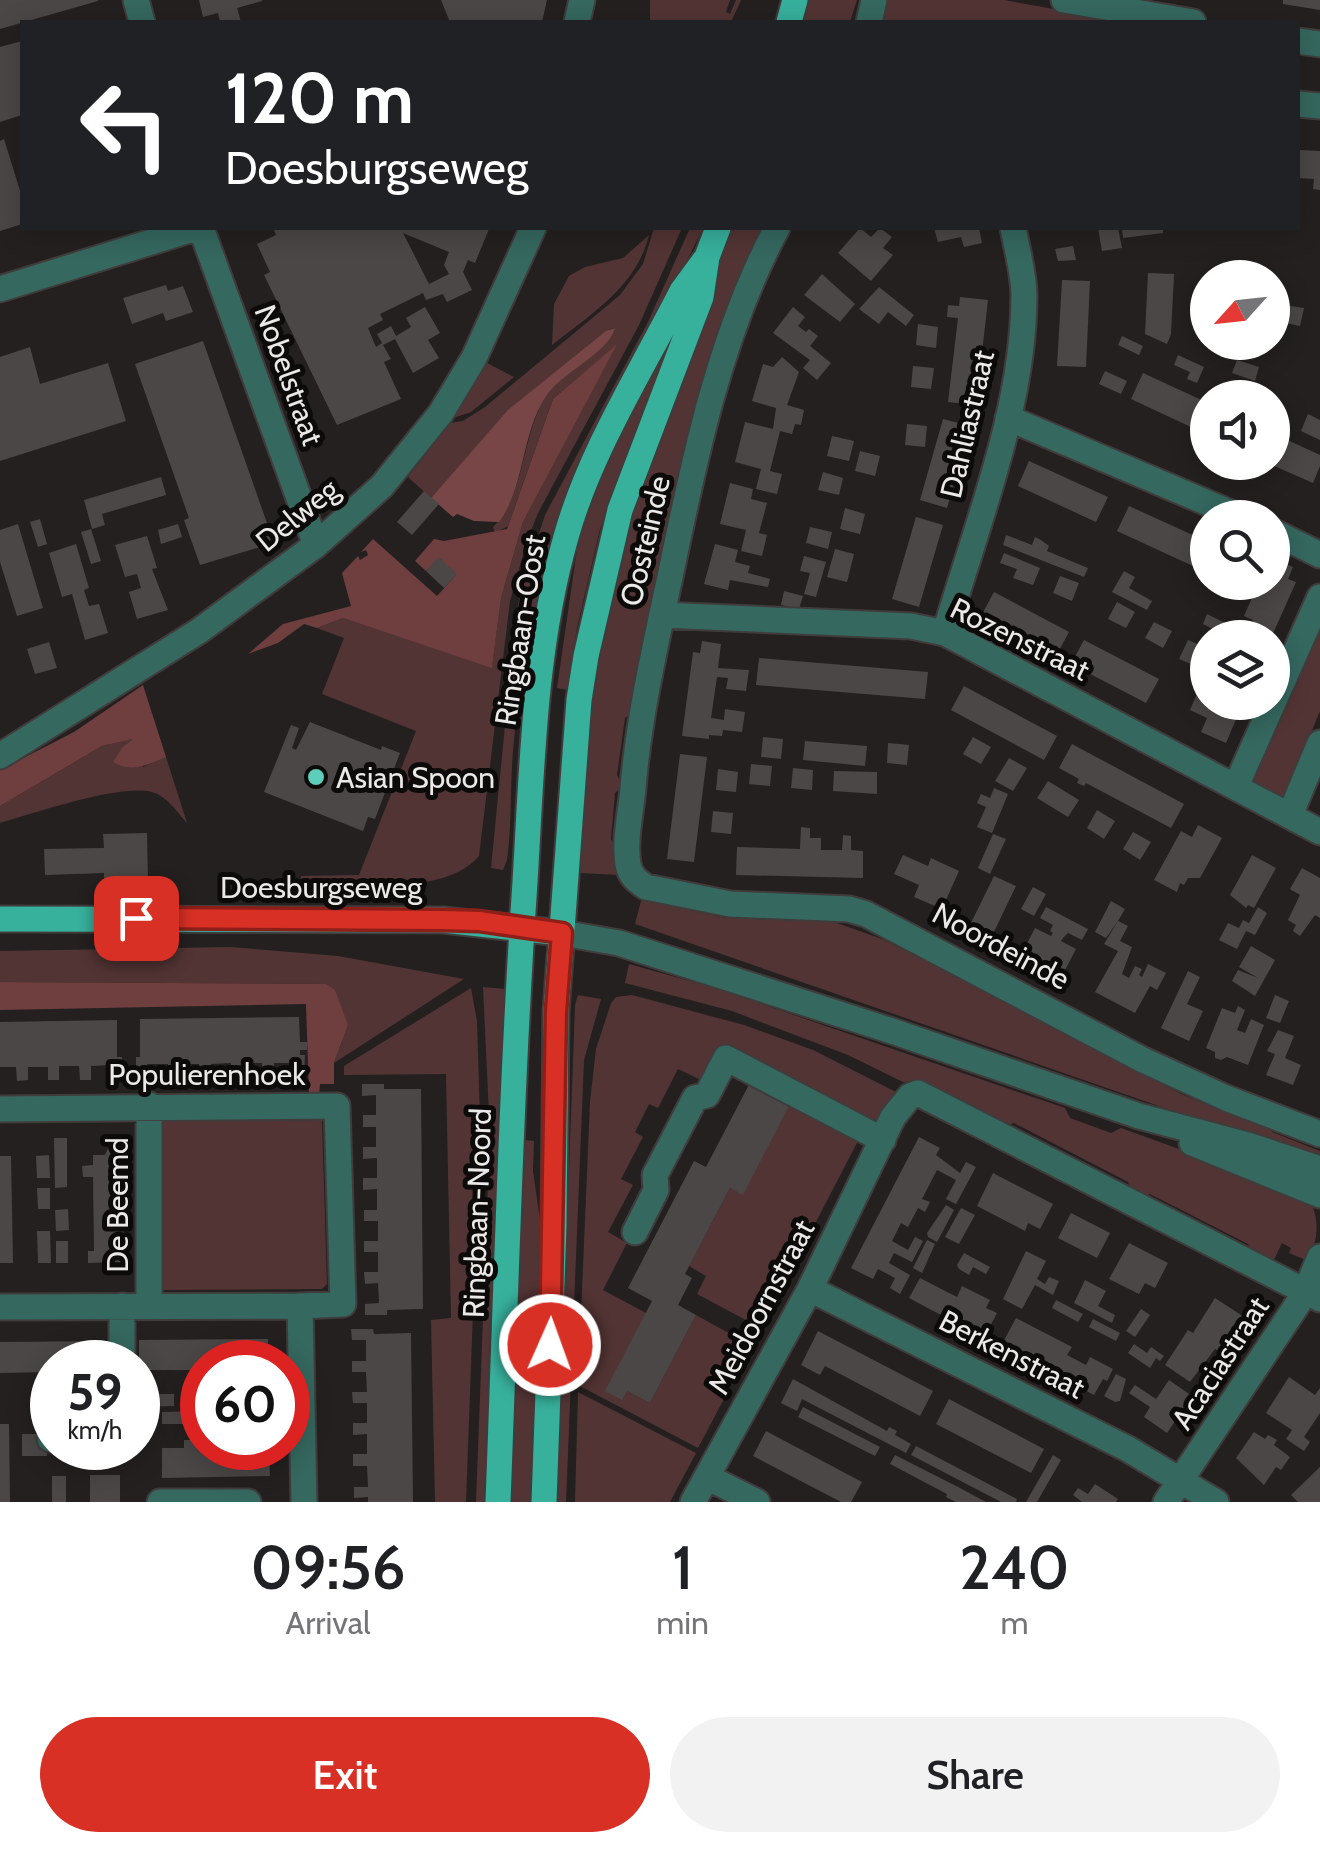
<!DOCTYPE html>
<style>
:root{--surface:#fff;--page:#f2f2f2;--text:#202124;--muted:#757577;--accent:#d93025}
body{margin:0;font-family:Cabin,sans-serif;background:var(--page);color:var(--text);height:100vh;display:flex;flex-direction:column;font-size:38px;white-space:nowrap}
*{box-sizing:border-box;margin:0}
p{font-size:32px;color:var(--muted)}
.icon{flex:none;width:55px;height:55px;fill:none;stroke:currentColor;stroke-width:2;stroke-linecap:round;stroke-linejoin:round}
.map{position:relative;height:1502px;overflow:hidden}
.details{display:flex;flex-direction:column;background:var(--surface);flex:1}
.details>*{flex:none}
.top-card{position:absolute;left:20px;top:20px;width:1280px;height:210px;border-radius:0px;box-shadow:0 5px 25px #0003;background:#202124;color:#fff;overflow:hidden}
.needle{width:65px;rotate:243deg}
.tools{position:absolute;left:1190px;top:260px;display:grid;gap:20px}
.tools a{display:grid;place-items:center;width:100px;height:100px;border-radius:50%;background:var(--surface);box-shadow:0 5px 25px #0003;font-size:50px}
.speed{position:absolute;left:30px;top:1340px;display:flex;gap:20px;font-size:50px;font-weight:700;text-align:center}
.speed>*{display:grid;place-content:center;width:130px;height:130px;border-radius:50%;background:var(--surface);box-shadow:0 5px 25px #0003;line-height:1}
.speed small{font-size:25px;font-weight:400}
.speed .limit{border:15px solid #d22;background:#fff;color:#111}
.pin{position:absolute;display:grid;place-items:center;width:85px;height:85px;color:#fff;margin:-42px;border-radius:20px;box-shadow:0 5px 15px #0006}
.me{position:absolute;width:110px;margin:-55px;rotate:2deg;stroke-linejoin:round;filter:drop-shadow(0 0 8px #0008)}
.turn{display:flex;align-items:center;gap:35px;height:210px;padding:0 40px;font-size:45px}
.turn .icon{width:130px;height:130px;stroke-width:2.5}
.turn b{display:block;font-size:70px;line-height:85px}
.eta{display:flex;justify-content:space-evenly;align-items:center;height:170px;text-align:center}
.eta b{font-size:60px;font-weight:600;line-height:70px}
.cta{display:flex;gap:20px;margin-top:auto;padding:20px 40px}
.cta a{flex:1;height:115px;border-radius:60px;background:var(--accent);color:#fff;font-size:40px;font-weight:600;line-height:115px;text-align:center}
.cta a+a{background:var(--page);color:var(--text)}
.map>svg:first-child{display:block}
</style>
<div class="map">
<svg width="1320" height="1502" viewBox="0 0 1320 1502">
<rect width="100%" height="100%" fill="#242020"/>
<path fill="#533434" d="M650,0h80l-4,12 4,2 6,-14h5l-10,22h-81z
M807,0h50l-7,22h-50z
M884,0h120l122,22h-249z
M654,228h28l-43,97 -101,188 -11,28 -17,60 -31,255c-33,40 -130,29 -178,30v-10l58,-1 57,-144 -94,-37 22,-56 -27,-10 26,-10 149,49 9,-69 22,-76 92,-176 -62,53 -45,127 -13,7 -2,-6c31,-28 29,-93 52,-129 16,-26 62,-44 70,-70l-5,1 -101,81 -78,88 -23,-21 42,-54 13,-2 22,-14 135,-112 23,-31z
M690,228h13l-143,293c-26,75 -40,151 -47,230 -3,36 -1,73 -6,109l-4,10 -12,-2 25,-254 6,-28 23,-71 103,-193z
M731,228h36l-134,484 -8,6 -8,57 6,11 -8,7 -4,46 6,12 2,24 -39,-2c3,-79 4,-163 22,-241 30,-138 80,-272 129,-404z
M649,235c-12,51 -58,79 -97,110l2,-41 15,-28 16,-9 38,-9z
M690,288l5,3 -95,238 -23,99 -10,62 -10,-2 21,-146 22,-61z
M487,363l27,14 -43,35 -18,6z
M1320,629v82l-35,86 -14,3 -13,-6 -7,-13z
M136,738l7,29 23,-10 21,66c-10,-11 -20,-27 -35,-31 -34,-8 -116,21 -152,31v-17l102,-60z
M651,894l19,4 5,9 51,11 108,4 48,17 76,38 8,-4 26,14 3,10 186,97 60,25 10,-4 17,7 4,10 48,19v11l-685,-238 6,-23z
M231,947l107,9 126,23 -130,84 14,-38 -22,-41 -326,-2v-31z
M629,964l86,24 350,120 5,10 41,15 10,-5 91,33 100,44c8,21 5,35 -4,56l-19,-8 2,-5 -9,-5 -10,21 -21,-9 -3,-11 -98,-50 -8,3 -11,-5 -3,-10 -114,-59 -9,3 -87,-45 -15,1 -55,-27 -116,-44 -107,-28z
M483,987l22,2 -21,513h-8l14,-367z
M471,988l6,33 3,99 -14,382h-31l-4,-182 20,-2 -5,-244 -102,1v-9z
M578,995l23,4 -17,61 -18,442h-9l18,-497z
M632,995l112,30 69,25 83,42 -14,28 -14,3 -147,-76 -18,34 -25,-12 -20,39 -9,-4 -14,28 8,5 -22,42 12,6 -25,47 19,11 -24,47 43,23 -19,78 23,12 46,-88 56,31 -54,102 -120,-63 12,-283 6,-53 15,-46 5,-6z
M791,1101l69,36 -99,191 -64,-34 9,-18 -17,-10 41,-78 13,6z
M322,1120l5,164 -5,5 -160,1 -5,-165 7,-4z
M525,1140l9,1 -1,30 8,56 -10,275h-21z
M578,1392l118,61 -26,49h-95z"/>
<path fill="#6f3e3e" d="M617,344l-94,178 -22,76 -9,70 -149,-50 -26,10 -13,-4 -26,19 -30,11 35,-30 68,-18 -9,-33 16,-17 2,4 8,-5 -2,-5 -5,2 12,-13 64,57 19,-21 -17,-17 -13,13 -11,-10 19,-22 10,2 63,-12 46,-130z
M143,685l23,72c-18,8 -34,16 -53,5l9,-14 11,-9 -31,7 -102,60v-36l74,-38z
M0,982l326,2 9,6 13,35 -14,38v21h-14l-1,12h-10l-3,-92 -306,6z"/>
<path fill="#784646" d="M615,328c-7,26 -54,44 -70,70 -24,37 -20,89 -46,124l-25,-1 -17,-7 -4,3 -22,-19 77,-88 98,-79z"/>
<path fill="#4b4747" fill-rule="evenodd" d="M0,0h98v1l-98,28z
M199,0h63v1l-25,7 4,14h-21l-2,-9 -15,4z
M441,0h106l-5,22h-92z
M1283,0h37v10l-37,-6z
M22,41v74l-22,7v-75z
M4,139l18,58v27l-22,7v-90z
M1298,150l22,1v39l-7,-1 1,-10 -16,-1z
M280,228l209,1 -14,34 -7,-3 -5,12 9,18 -25,12 -4,-8 -17,6 -3,-7 -43,21 3,6 -15,8 8,19 6,-4 -5,-9 14,-8 5,10 15,-9 -5,-9 19,-11 15,26 -12,7 11,18 -26,15 -18,-34 -12,6 8,14 -7,3 17,37 -64,26 -73,-150 6,-3 -13,-28 19,-9 -2,-5zM403,233l46,19 -5,13 5,9 -20,10z
M860,228l11,9 9,-9 12,9 -9,11 10,7 -22,26 -33,-28z
M934,228h45l3,15 -18,4 -3,-10 -23,5z
M1098,228h20l4,20 -20,3z
M1122,228h41v5l-40,5z
M1073,246l3,14 -18,1 -3,-12z
M1148,273l26,1 -3,60 -4,10 -22,-10z
M822,274l33,30 -15,18 -36,-27z
M1062,280l28,1 -4,86 -29,-1z
M166,285l2,6 15,-5 10,26 -27,9 -3,-8 -31,11 -9,-26z
M879,287l35,28 -8,11 -18,-14 -9,12 -20,-15z
M960,297l28,3 -12,105 -28,-3 10,-84 -11,-1 1,-12 11,1z
M1284,305l20,3 -4,18 -19,-4z
M793,307l12,10 -7,9 8,6 3,-3 9,7 -8,10 21,17 -14,17 -14,-12 7,-8 -37,-27z
M918,324l20,3 -2,21 -20,-3z
M1122,336l21,10 -4,9 -21,-10z
M203,341l71,202 -74,22 -16,-45 5,-2 -54,-154z
M30,347l10,37 68,-21 18,58 -126,40v-104z
M1178,355l26,12 -7,16 -10,-4 3,-7 -16,-7z
M782,357l17,15 -12,33 17,5 -3,15 -6,-1 -3,10 -12,-3 -10,40 12,3 -5,20 -21,-5 5,-20 -26,-7 10,-40 28,7 3,-21 -24,-7 11,-37 10,3z
M1237,360l22,7 -4,14 -23,-8z
M913,366l21,2 -3,21 -20,-2z
M1105,371l22,10 -6,13 -22,-10z
M1143,373l65,30v32l-77,-36z
M1308,414l12,6v20l-19,-9z
M943,419l27,7 -23,82 -27,-8z
M907,424l20,2 -2,21 -20,-2z
M1272,433l48,22v11l-7,17 -41,-18z
M832,436l22,5 -5,20 -22,-5z
M860,451l20,5 -5,20 -20,-5z
M1029,461l79,36 -12,25 -78,-36z
M823,472l20,6 -4,17 -21,-5z
M161,477l5,18 -64,19 3,11 -13,4 -8,-29z
M730,483l23,6 -2,10 16,4 -8,30 8,2 -5,21 -21,-5 5,-21 -26,-6z
M424,491l15,13 -27,31 -15,-13z
M1129,506l79,36v31l-91,-42z
M845,508l20,6 -5,20 -20,-5z
M916,517l27,8 -24,82 -27,-8z
M40,519l7,25 -9,3 -8,-25z
M18,524l25,84 -26,8 -17,-54v-32z
M178,524l4,13 -21,7 -3,-14z
M810,527l22,5 -4,17 -22,-6z
M91,529l10,32 -10,3 -10,-32z
M1006,535l26,10 3,-8 6,3 8,6 -2,5 41,17 -4,9 -81,-32z
M147,536l10,32 -5,1 16,41 -31,9 -8,-27 12,-4 -4,-14 -12,3 -10,-32z
M76,544l13,44 -5,2 5,16 10,-2 9,29 -23,7 -13,-46 -10,3 -13,-44z
M715,544l23,6 -3,12 15,4 -2,7 22,6 -2,8 -38,-7 -2,10 -24,-6z
M835,549l19,5 -7,28 -20,-5z
M1004,553l36,15 -7,17 -20,-7 4,-9 -17,-6z
M804,556l22,6 -10,35 -12,-3 6,-21 -10,-2z
M438,557l19,17 -13,14 -18,-17z
M1280,562l13,5 -5,12 8,3 -25,56h-4l-18,-8 4,-10 -9,-4 15,-34h13z
M1124,571l11,6 -6,11 23,13 -5,9 -35,-18z
M1060,576l19,7 -7,18 -19,-8z
M784,591l19,5 -4,13 -18,-4z
M994,592l75,40 -13,24 -75,-40z
M1117,602l18,10 -9,16 -18,-9z
M1207,614l24,12 -5,10 -23,-12z
M1154,622l18,9 -9,17 -18,-10z
M1084,640l75,39 -13,24 -75,-39z
M1188,640l19,8 -9,19 -19,-8z
M702,641l19,3 -3,24 31,2 -3,21 -20,-2 2,-11 -11,-1 -6,41 13,2 1,-11 20,3 -3,20 -19,-2 -1,6 -13,-1v4l-27,-3 11,-84 7,1z
M49,642l8,26 -22,6 -8,-25z
M759,658l169,14 -3,27 -169,-14z
M964,686l93,50 -13,24 -93,-50z
M1199,689l9,4v9h6l-2,4 25,11 -11,26 -25,-11 6,-14 -17,-8z
M310,722l71,28 1,-4 18,7 -25,66 -7,-2 -5,14 -99,-39 27,-67 8,3 -7,20 4,2z
M763,737l20,2 -2,20 -20,-2z
M973,737l18,10 -10,17 -18,-10z
M805,741l62,5 -2,20 -62,-6z
M888,743l21,2 -2,20 -20,-2z
M1072,744l112,60 -13,24 -85,-45 -2,3 -7,-3 2,-4 -20,-11z
M680,754l27,3 -13,105 -27,-3z
M1009,758l18,10 -14,23 -18,-10z
M751,764l21,2 -2,20 -21,-2z
M793,768l20,2 -1,20 -21,-2z
M718,769l20,3 -2,20 -20,-2z
M834,771l43,1v22l-44,-3z
M1048,781l31,19 -11,17 -31,-19z
M994,788l14,6 -16,39 -15,-6 9,-20 -9,-4 4,-9 9,4z
M1097,810l18,11 -11,18 -17,-11z
M713,811l20,2 -2,21 -20,-2z
M1198,825l24,13 -22,40h-12l-4,7 -4,-2 -3,9 -23,-12 27,-49 11,6z
M801,827l9,1v10h11v12h21l1,-15 8,1v14l12,1v27l-127,-3 1,-28 63,2z
M1133,832l18,10 -11,18 -17,-11z
M147,833l1,50 -44,1v-11l-59,2 -1,-26 60,-1 -1,-14z
M993,834l13,5 -16,35 -12,-6z
M903,855l25,11 3,-8 28,13 -17,38 -28,-12 5,-12 -25,-11z
M1252,855l24,13 -22,40 -6,-3 -2,3 -16,-13z
M1302,868l18,10v40l-5,-3 -15,21 -7,-5 3,-6 -8,-5 12,-25 -10,-6z
M994,876l22,10 -24,50 -22,-11z
M1033,887l13,7 -12,22 -13,-7z
M1111,901l14,8 -7,12 10,5 -8,15 12,6 -10,27 7,4 6,-12 7,3 -3,6 3,2 6,-13 18,9 -9,17 -7,-4 -15,27 -40,-21 23,-41 -14,-7 14,-23 -12,17 -11,-6z
M1046,907l42,22 -6,11 -14,-7 -5,5 -2,3 15,8 -13,25 -41,-21 13,-25 16,8 2,-3 -3,-2 3,-6 -13,-7z
M1258,907l9,6 -12,22 -9,-4 -9,18 -18,-9 9,-17 11,5 4,-8 6,3z
M1251,946l24,14 -20,36 -23,-15 6,-11 20,8 -19,-11z
M1188,971l12,6 -13,27 16,7 -14,30 -28,-13z
M1275,995l14,6 -9,22 -14,-5z
M1238,1006l7,4 -8,20 8,3 6,-14 13,6 -16,40 -21,-8 -6,3 -6,-2v-6l-9,-4 16,-40 13,5z
M299,1017l1,25h7v8h-7v5h5l-1,21h-11v-13h-19v13h-12v-13h-20v14h-11v-14l-20,1v13h-12v-13h-20v14h-11v-14h-21v14l-11,1v-22h4v-38z
M117,1020v37h5v22h-11v-14l-20,1v14h-11l-1,-14h-20v14h-11v-13h-20v13l-11,1 -1,-14h-16v-45z
M1278,1030l16,6 -9,22 16,7 -8,20 -27,-10 9,-21 -8,-3z
M753,1077l17,9 -5,8 24,12 -46,89 -13,-7 -45,86 7,4 -14,27 18,10 -46,88 -23,-12 -5,9 -17,-9 47,-90 -24,-13 66,-127 12,6z
M362,1084h22v5h37l2,220 -36,1v5h-22v-11l14,-1 -1,-20 -13,1 -1,-12h14v-20h-14v-11h14v-20h-14v-11h13v-21l-14,1v-12h14v-20l-14,1v-12h13v-20h-13v-12h13v-20l-14,1z
M919,1137l21,11 -4,7 24,18 6,-11 10,5 -20,37 -10,-5 10,-19 -19,-10 -15,29 8,3 -5,10 -7,-4 -10,19 -7,-4 -9,18 16,9 7,-13 8,4 -11,21 -18,-9 -5,10 21,12 -10,19 -10,-6 5,-10 -17,-9 -5,10 -22,-11z
M54,1138h13v49l-12,1z
M108,1148h9l3,7h3l1,107 -36,1v-12h6l-1,-74h-10l-1,-11 11,-1v-10h12z
M49,1155l1,23h-13l-1,-22z
M0,1156h11l2,107h-13z
M993,1173l60,31 -13,25 -12,-6 -3,8 -48,-25z
M37,1188h13v21h-12z
M946,1205l8,5 -17,32 -9,-5 -1,-4z
M961,1208l14,7 -16,29 -14,-7z
M68,1209l1,21 -13,1 -1,-21z
M1071,1213l39,20 -13,25 -39,-20z
M37,1231h13l1,32h-13z
M927,1240l8,4 -13,29 -9,-5z
M56,1241h12v22h-12z
M1129,1243l39,20 -13,25 -10,-5 -6,11 -30,-15z
M1026,1251l20,10 -9,18 8,5 4,-7 10,4 -6,14 -18,-10 -13,24 -19,-10z
M964,1253l26,14 -4,7 -13,-7 -4,8 -10,-6 -2,-4z
M920,1278l37,19 5,-11 28,14 -4,8 11,5 -13,25 -75,-40z
M1085,1280l21,11 -8,15 17,9 -3,8 -38,-20z
M1215,1298l29,19 -24,35 -5,-3 -25,33 -25,-17 23,-35 5,3z
M1056,1300l27,14 -5,8 -26,-14z
M1141,1309l9,6 -15,22 -9,-6z
M1016,1318l56,29 -5,8 19,10 4,-8 23,12 -6,12 -4,-2 -9,16 -93,-49z
M1093,1319l27,14 -4,8 -27,-14z
M351,1329h22l1,5 37,-1 2,169h-45v-5l-14,1v-11h14l-1,-21h-14v-12h14v-20l-14,1v-12h14v-20h-14l-1,-11h15l-1,-20h-14v-11h14v-21h-14z
M818,1331l115,60 -13,25 -95,-50 -5,9 -19,-10z
M268,1339v23h-66v8h-63v-30z
M107,1341v21h-55v10l-52,1v-31z
M1134,1344l13,9 4,-6 13,9 -4,5 -4,-3 -6,10 -22,-15z
M1116,1374l10,5 -6,22 -5,1 -11,-6z
M1289,1377l26,18 5,-7v25l-16,24 6,5 -6,9 -18,-12 6,-9 -26,-17z
M793,1379l94,52 2,-4 8,4 -2,4 16,9 -5,9 -104,-54 -5,12 -16,-8z
M1169,1380l23,16 -25,37 -23,-16 6,-10 -21,-14 6,-8 21,14z
M140,1394h34v12l-34,1z
M949,1399l95,50 -13,24 -95,-49z
M803,1407l77,40 -5,9 -77,-39z
M196,1411v13h-34v-12z
M0,1424h9l1,78h-10z
M766,1431l96,51 -11,20h-10l-88,-46z
M1254,1432l11,7 3,-4 9,5 -3,5 16,12 -9,13 -5,-3 -12,18 -28,-27z
M22,1434h25v22h-25z
M184,1440h18v8h67l1,28 -108,2v-30h22z
M916,1446l101,53 -1,3h-15l-90,-47z
M895,1455l63,32 28,15h-30l-10,-5 1,-3 -57,-30z
M1053,1455l8,5 -24,42h-11z
M1320,1467v35h-22l-7,-7z
M90,1475h30v27h-30z
M52,1476h14v26h-14z
M1095,1484l23,15 -2,3h-34l-9,-7 5,-7 10,6z"/>
<g fill="none" stroke-linecap="round" stroke-linejoin="round">
<g stroke="#403c3c" stroke-width="29">
<path id="minor" d="M136,0l6,22
M1064,0l129,22
M577,22l5,-22
M869,22l5,-22
M1298,41l22,3
M1298,104l22,2
M201,228l115,317
M777,228c-57,106 -83,232 -107,349 -15,70 -31,139 -37,211 -2,24 -9,52 -5,76 2,12 9,17 18,23l84,17 119,5 17,5 277,146 83,38 94,36
M0,289l196,-61
M1008,418l235,100
M1272,531l48,24
M662,615l249,11 34,7 375,199
M945,633c31,-107 79,-225 79,-337 0,-22 -7,-47 -11,-68
M0,756l199,-125 117,-86 66,-59 59,-73 33,-55 59,-130
M1236,786l84,-189
M1290,815l30,-72
M562,933l57,10 273,88 247,85 109,29 72,24
M149,1105v200
M0,1109l337,-3 6,198 -43,2 4,196
M1192,1143l128,52
M635,1232l21,-42 -1,-15 40,-77 12,-3 19,-37 157,82
M810,1289l318,160 88,53
M122,1306v56
M0,1307l300,-1
M50,1439h2
M707,1477l50,25
M160,1502h88
M693,1502l117,-213 83,-172 17,-21 8,-3 402,206
M1166,1502l139,-209 15,-36"/>
</g>
<g stroke="#403c3c" stroke-width="29">
<path id="major" d="M789,22l6,-22
M0,919l443,1 119,13
M498,1502c8,-207 13,-414 27,-620 7,-114 9,-234 41,-345 24,-86 76,-167 116,-246l22,-30
M544,1502l10,-275 2,-216 23,-311 7,-44 34,-146 81,-213 6,-40 11,-29"/>
</g>
<use href="#minor" stroke="#35685f" stroke-width="25"/>
<use href="#major" stroke="#37b09c" stroke-width="25"/>
</g>
<g fill="none" stroke-linecap="round" stroke-linejoin="round">
<g stroke="#8d1f18" stroke-width="25">
<path id="route" d="M136,918l307,2 36,1 83,12 -6,78 -6,334"/>
</g>
<use href="#route" stroke="#d93025" stroke-width="18"/>
</g>
<circle fill="#5cceba" stroke="#0c0b0a" stroke-width="4" cx="316" cy="777" r="10"/>
<g text-anchor="middle" dominant-baseline="central" stroke-width="10" stroke-linejoin="round" paint-order="stroke">
<g font-size="30" fill="#ebe8e8" stroke="#0c0b0a">
<text transform="translate(289 375) rotate(70)">Nobelstraat</text>
<text transform="translate(967 424) rotate(-77)">Dahliastraat</text>
<text transform="translate(297 515) rotate(-39)">Delweg</text>
<text transform="translate(645 541) rotate(-77)">Oosteinde</text>
<text transform="translate(520 630) rotate(-81)">Ringbaan-Oost</text>
<text transform="translate(1020 639) rotate(26)">Rozenstraat</text>
<text x="321" y="887">Doesburgseweg</text>
<text transform="translate(1001 946) rotate(28)">Noordeinde</text>
<text x="207" y="1074">Populierenhoek</text>
<text transform="translate(117 1205) rotate(-90)">De Beemd</text>
<text transform="translate(477 1213) rotate(-88)">Ringbaan-Noord</text>
<text transform="translate(761 1307) rotate(-62)">Meidoornstraat</text>
<text transform="translate(1012 1354) rotate(27)">Berkenstraat</text>
<text transform="translate(1220 1363) rotate(-57)">Acaciastraat</text>
</g>
<g font-size="30" fill="#ebe8e8" stroke="#0c0b0a" text-anchor="start">
<text x="336" y="777">Asian Spoon</text>
</g>
</g>
</svg>
<div class="tools">
<a><svg class="needle" viewBox="-14 -14 28 28"><path d="M0-13l5 13h-10z" fill="#e53935"/><path d="M0 13l5-13h-10z" fill="#757577"/></svg></a>
<a><svg class="icon" aria-label="sound" viewBox="0 0 24 24"><path d="M4 9h4l5-4v14l-5-4H4zM17 9q2 3 0 6"/></svg></a>
<a><svg class="icon" aria-label="search" viewBox="0 0 24 24"><circle cx="10" cy="10" r="6"/><path d="M15 15l6 6"/></svg></a>
<a><svg class="icon" aria-label="layers" viewBox="0 0 24 24"><path d="M12 4l9 5-9 5-9-5zM3 14l9 5 9-5"/></svg></a>
</div>
<div class="speed"><div>59<small>km/h</small></div><div class="limit">60</div></div>
<div class="pin" style="left:136px;top:918px;background:#d93025"><svg class="icon" aria-label="arrive" viewBox="0 0 24 24"><path d="M6 21V4h12l-3 4 3 4H6"/></svg></div>
<svg class="me" style="left:550px;top:1345px" viewBox="-20 -20 40 40"><circle r="17" fill="#d93025" stroke="#fff" stroke-width="3"/><path d="M0-11L8 9 0 5-8 9z" fill="#fff"/></svg>
<div class="top-card">
<div class="turn"><svg class="icon" aria-label="left" viewBox="0 0 24 24"><path d="M17 20v-9H6M10 6l-5 5 5 5"/></svg><div><b>120 m</b>Doesburgseweg</div></div>
</div>
</div>
<section class="details">
<div class="eta">
<div><b>09:56</b><p>Arrival</p></div>
<div><b>1</b><p>min</p></div>
<div><b>240</b><p>m</p></div>
</div>
<div class="cta"><a>Exit</a><a>Share</a></div>
</section>
